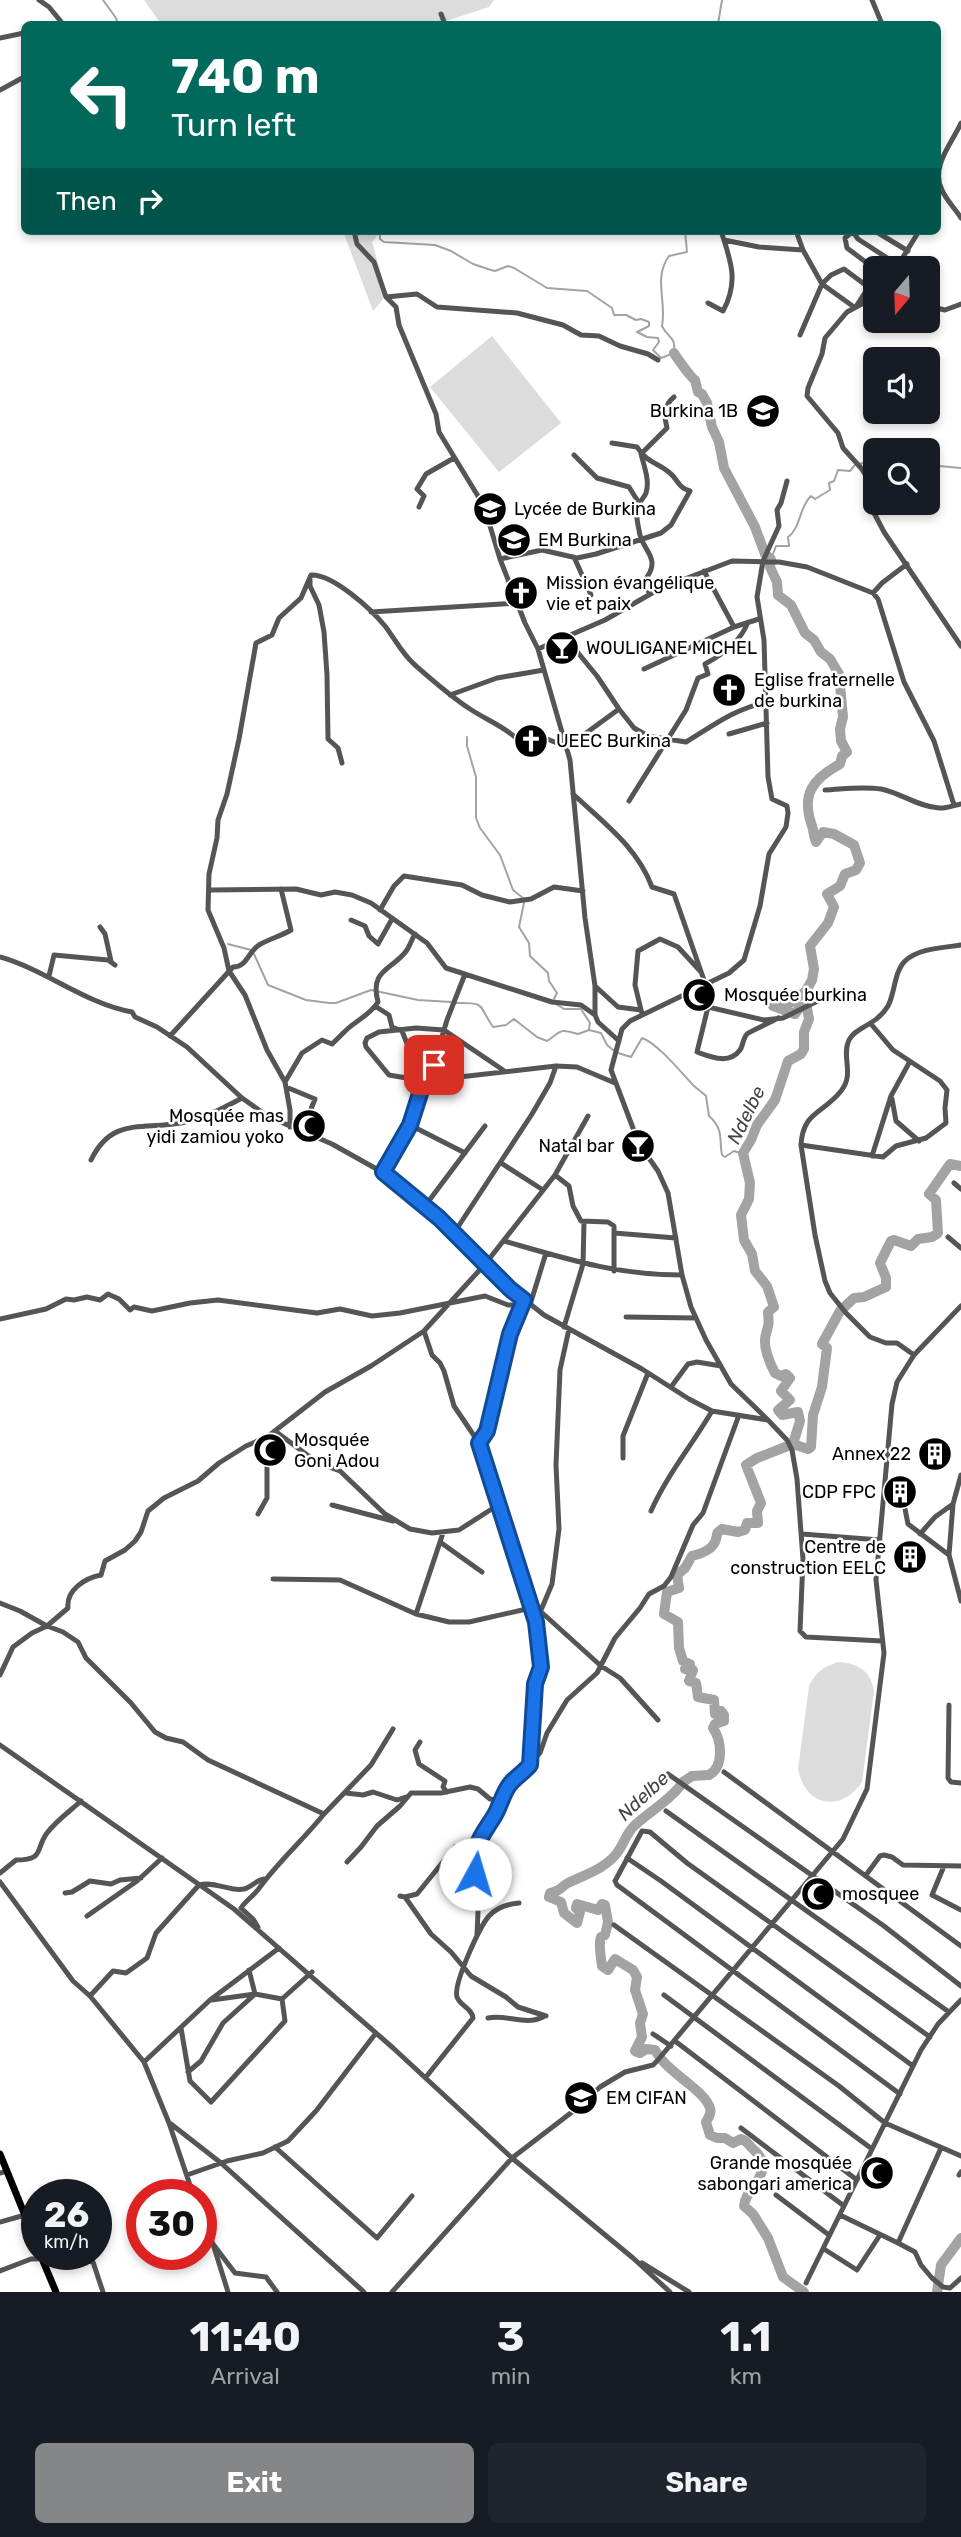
<!DOCTYPE html>
<meta charset="utf-8">
<style>
:root{--surface:#171b24;--page:#20242c;--text:#f1f3f6;--muted:#9ea1a6;--accent:#858687}
body{margin:0;font-family:Rubik,sans-serif;background:var(--page);color:var(--text);height:100vh;display:flex;flex-direction:column;font-size:26px;white-space:nowrap}
*{box-sizing:border-box;margin:0}
p{font-size:23px;color:var(--muted)}
.icon{flex:none;width:38px;height:38px;fill:none;stroke:currentColor;stroke-width:2;stroke-linecap:round;stroke-linejoin:round}
.map{position:relative;height:2292px;overflow:hidden}
.drawer{display:flex;flex-direction:column;background:var(--surface);flex:1}
.drawer>*{flex:none}
.top-card{position:absolute;left:21px;top:21px;width:920px;height:214px;border-radius:10px;box-shadow:0 4px 10px #0003;background:#00695c;color:#fff;overflow:hidden}
.needle{width:46px;rotate:199deg}
.fabs{position:absolute;left:863px;top:256px;display:grid;gap:14px}
.fabs a{display:grid;place-items:center;width:77px;height:77px;border-radius:10px;background:var(--surface);box-shadow:0 4px 10px #0003;font-size:35px}
.speed{position:absolute;left:21px;top:2179px;display:flex;gap:14px;font-size:35px;font-weight:700;text-align:center}
.speed>*{display:grid;place-content:center;width:91px;height:91px;border-radius:50%;background:var(--surface);box-shadow:0 4px 10px #0003;line-height:1}
.speed small{font-size:18px;font-weight:400}
.speed .limit{border:10px solid #d22;background:#fff;color:#111}
.pin{position:absolute;display:grid;place-items:center;width:60px;height:60px;color:#fff;margin:-30px;border-radius:14px;box-shadow:0 4px 10px #0006}
.me{position:absolute;width:77px;margin:-38px;rotate:6deg;stroke-linejoin:round;filter:drop-shadow(0 0 5px #0008)}
.turn{display:flex;align-items:center;gap:24px;height:147px;padding:0 35px;font-size:32px}
.turn .icon{width:91px;height:91px;stroke-width:2.5}
.turn b{display:block;font-size:49px;line-height:60px}
.then{display:flex;align-items:center;height:66px;padding:0 35px;background:#0003;gap:14px;font-size:26px}
.eta{display:flex;justify-content:space-evenly;align-items:center;height:119px;text-align:center}
.eta b{font-size:42px;font-weight:700;line-height:49px}
.cta{display:flex;gap:14px;margin-top:auto;padding:14px 35px}
.cta a{flex:1;height:80px;border-radius:10px;background:var(--accent);color:#fff;font-size:28px;font-weight:700;line-height:80px;text-align:center}
.cta a+a{background:var(--page);color:var(--text)}
.map>svg:first-child{display:block}
</style>
<div class="map">
<svg width="961" height="2292" viewBox="0 0 961 2292">
<rect width="100%" height="100%" fill="#fff"/>
<path fill="#dcdcdc" d="M144,0h350l-5,7 -52,17h-276z
M343,231h38l-9,11 14,49 -4,10 -9,10z
M492,336l69,87 -62,49 -69,-85z
M838,1662c20,1 33,9 36,29l-12,91c-21,31 -57,25 -64,-13l11,-83c7,-14 14,-19 29,-24z"/>
<g fill="none" stroke-linecap="round" stroke-linejoin="round">
<path stroke="#a3a3a3" stroke-width="2" d="M103,0l13,18 2,6
M718,24l4,-24
M380,231v8l4,3 51,3 16,6 22,13 18,6 4,1 13,-5 6,2 33,20 40,3 25,17 2,7h12l10,5 5,-1 8,3v4l-12,6 10,5 11,1 1,4 -6,8 8,8 13,-5c2,-18 -6,-14 -12,-27 5,-24 -9,-48 7,-70l18,-4 -2,-21
M860,464l15,-5
M928,465l33,3
M771,559l5,-13h13l-1,-9c13,-9 11,-30 23,-41l4,3 15,-9 -1,-7 5,-2 4,-11 12,1 5,-6
M467,737v9l9,31v41l4,10 20,27 13,35 10,8
M524,903l-5,24 10,16 1,13 18,17 1,8 8,12 -3,6
M228,944l23,6
M254,954l14,31 38,15 23,3h7l35,-13 47,10 33,2
M456,1003c30,-1 22,2 37,24l13,-2 8,-6 23,18 10,4c15,-10 11,-13 31,-7l11,-4 12,3 6,12 6,5
M556,1004l8,5h17l9,14 -1,6
M618,1053l13,4 11,-19c15,5 39,34 51,47 4,4 9,7 13,11l3,20c15,13 10,24 13,39l3,2 9,-6 9,3"/>
<path stroke="#a3a3a3" stroke-width="10" d="M674,353c1,2 17,25 21,27l3,12 4,2 5,9 5,24 7,15 5,26 31,59 10,27 6,5 -1,8 7,15 1,13 13,10 14,28 9,7 7,12 9,7 9,15 4,43 -3,12 1,12 6,11 -5,4 -2,8c-28,15 -39,31 -28,62 2,5 1,10 4,16l7,-10 11,2 20,11 6,18 -4,7 -11,4 -5,12 -13,8 7,13 -6,16 -18,23 4,23 -2,11 -6,11 -16,12 -10,-2 -7,2v3l22,8 5,-7 7,1 2,11 -5,13v17l-3,5 -13,7 -13,39 -18,25 -6,15 -8,13 7,30 -1,16 -8,16 3,25 8,14 3,17 12,15 7,21 -6,5c1,13 1,11 -2,22 -4,11 4,30 9,39l6,3 5,-2 4,4 -9,13 9,9 -12,10 4,5 16,-3 2,9 -7,23 -36,14 -11,7 15,38 -4,8 1,12h-11l-2,7 -7,2 -16,-3c-8,7 -3,0 -6,10 -2,10 -15,15 -24,17l-7,12 -8,7 2,13 -12,4 -3,22 14,8 1,26 4,13 7,3 -5,5 8,1 -4,11 7,2 2,14 16,3 1,14h3l3,-3 3,4v6l-9,3 -2,4c9,13 11,39 -4,47l-17,1 -9,6c-9,15 -35,31 -49,44 -8,8 -10,18 -17,27 -12,16 -33,22 -49,30 -9,5 -5,7 -18,10l-1,4 12,5 3,11 13,10 3,-11 -4,-4 1,-4 21,6 4,-6 3,1 3,17 -3,13 -4,2c-3,7 0,20 1,29l6,4 7,-11 18,11 4,7 -2,13 8,24 -3,9 2,14 -7,14 5,2 6,-4 9,1c12,23 49,39 55,58 2,6 -2,10 -4,14l4,13 7,3h8l8,5 8,-4c7,2 7,6 13,11 24,22 -8,35 -10,56l9,8 15,24 15,39 21,15
M793,1444l15,5 3,-2 2,-32 9,-28 5,-39 -5,-4 18,-33 14,-13 10,-1 22,-10v-9l-6,-15 11,-22 3,-1 17,6 7,-7 14,-2 6,-4 -2,-33 -7,-6 21,-30 11,2
M937,2292l4,-27 20,-27"/>
<path stroke="#555" stroke-width="5" d="M39,0l10,7 14,17
M872,0l10,24
M441,14l4,10
M0,38l24,-5
M0,90l24,-13
M961,123c-9,20 -31,44 -19,67 4,10 13,18 19,28
M354,231l3,13 17,18 12,35 10,10 3,18 37,89 3,18 45,74 16,53 25,64 13,26 32,111 15,158 10,68v29l3,7 21,19
M796,231l7,19 19,34 32,23
M853,231l-8,7 2,10 28,21
M875,231l33,20
M853,232l5,7 40,26
M724,240l35,7 44,3
M897,267l22,-36
M882,268l6,-9
M875,293l-4,6 -24,13 -22,26 -3,16 -14,34 -1,8 31,37 5,15 18,20 7,11 5,32 11,21 77,114
M386,297l31,-3 20,13 80,6 46,12 18,10 18,1 21,10 28,8 10,6
M708,303l15,8c16,-29 8,-50 -2,-80
M857,305l18,-28
M928,306l17,4 16,-6
M800,335l22,-51 9,-9 13,-6 31,23
M574,455l23,23 32,9 10,16
M787,481l-6,22 -4,7 2,16 -16,35 -6,36 7,43 4,137 4,22 15,7 1,7 -2,14 -17,27 -9,52 -16,54 -15,13 -99,48 -8,8 -11,41 28,74 19,27 10,22 14,82 9,32 15,33 25,44 37,36 19,20 5,10 5,29 6,80 -3,72 6,6 76,4
M419,507l5,-11 -7,-7 9,-15 28,-16
M574,557l17,38
M500,559l42,-9 35,8 19,-4 65,-21 10,-8 19,-34c-10,-3 -11,-8 -17,-15 -11,-13 -25,-11 -36,-29l-25,-4
M704,571l30,56
M310,580v6l9,19 5,27 3,43 1,64 10,9 4,15
M649,593l-4,-13c18,-23 -4,-29 -6,-50 -2,-9 -4,-19 1,-27 2,-5 4,-5 6,-10 4,-12 -2,-27 -5,-39l26,-26c-3,-12 -4,-22 7,-31
M873,593l9,-10 25,-19
M371,612l146,-9
M565,637l32,39 22,33 15,19 14,8 38,6c30,-18 45,-31 80,-40
M538,649l67,-29 56,-32 71,-27 47,1 28,5 66,26 5,6 26,83 30,59 20,64
M644,669l90,-42 25,-8
M450,695l47,-17 47,-8
M729,734l38,-11
M825,790c19,-1 37,-4 56,-1 20,4 38,18 58,19 7,1 15,-3 22,-4
M573,794c31,29 64,53 79,93l22,7 31,89
M629,801l57,-91 12,-32 10,-4 -3,-10c17,-9 36,-23 43,-42
M210,890l86,-1 25,6 14,-3 17,3 19,8 56,40 19,25 106,34 29,3 14,10
M380,910l14,-24 10,-10 58,9 20,10 28,7 21,-3 23,-12 29,4
M351,920l14,6 4,10 9,8 14,-25
M100,927l5,7 6,27
M0,957c46,13 86,47 132,55l3,5 22,10 30,20 55,51 27,19 63,27 50,28 57,46 71,70 34,27 98,54 47,30 23,12 56,9
M49,976l5,-21 54,5 7,5
M595,986l23,21 23,3
M700,986l8,21 -11,45c14,5 32,13 43,-2 3,-4 3,-12 7,-16 3,-3 25,-12 31,-16
M375,1006l14,9 3,12 10,4 10,25 -2,7 6,17
M708,1007l56,13 19,-2 45,-22
M642,1014l-7,-29 3,-34 22,-12 18,8 23,25
M170,1036l63,-69c14,0 15,-15 26,-22 10,-6 22,-9 32,-15l-10,-41
M429,1080l18,-60 18,-46
M424,1081l-35,-6 -23,-28 -1,-4 2,-5 12,-6 37,-4 28,2 59,40
M285,1082l17,-29 20,-13 10,4c8,-7 15,-16 23,-21 9,-7 17,-11 23,-21 -9,-33 15,-32 29,-52 3,-5 5,-11 8,-16
M286,1087l29,12 -6,15 -14,16
M892,1099l4,22 23,20
M410,1125l55,28
M290,1127v-17l-5,-28 -18,-32 -22,-55 -16,-24 -5,-23 -16,-38 1,-36 8,-36 1,-18 9,-26 12,-55 17,-96 16,-8 7,-17 22,-20 10,-23c22,-1 60,34 74,51 10,13 17,28 30,39 17,15 35,31 55,44 15,10 31,16 45,28l12,-6 40,16 52,-38
M801,1145l82,12 13,-11 30,-8 20,-15 -1,-15 2,-18 -7,-9 -47,-31 -22,-26
M872,1156l19,-60 18,-33
M91,1160c21,-43 50,-30 90,-37 22,-4 42,-15 61,-25
M501,1163l42,27
M382,1172l28,-47 14,-44 132,-15 21,1 38,16
M555,1175l14,11 4,20 8,15 27,1 6,4v45
M954,1183l7,6
M425,1206l60,-80
M454,1233l78,-119 18,-31 6,-17
M614,1233l62,5
M948,1237l13,11
M504,1241c63,18 112,34 178,34
M523,1303l-13,31 -23,97 -8,12 57,179
M530,1305l16,-52
M626,1317l70,1
M0,1319l46,-10 20,-10 8,1 13,-3 13,3 8,-6 11,5 11,11 4,-3 18,4 38,-8 28,-3 99,13 23,-4 32,7 28,-3 85,-17 23,9h9l7,-5
M564,1327l19,-63 1,-42
M569,1329l-9,41 -4,95 3,64 -7,55 -16,38 5,45 -6,17 -4,78 9,-9 7,-20 20,-33 30,-27 18,-35 25,-30 9,-14 15,-8 7,-9 22,-52 10,-12 36,-98
M424,1331l8,24 8,8 4,8 10,35 25,37
M914,1355l-17,-12h-11l-16,-6 -24,-24 -16,-20 -5,-12 -10,-46 -14,-90c2,-34 22,-31 40,-54 14,-17 0,-35 8,-51 6,-13 27,-14 39,-34 7,-13 6,-34 17,-45 14,-13 38,-13 56,-16
M671,1387l17,-23 9,-2 24,4
M275,1431l43,32 22,8 45,43 25,15 22,4 27,-3 39,-25
M623,1458v-22l25,-63
M904,1504l4,20 41,31 12,46
M332,1505l61,16
M651,1511c16,-36 41,-66 61,-100
M258,1514l9,-16v-61
M802,1534l78,6
M920,1534l15,-17 18,-13
M440,1542l42,30
M949,1555l4,-51 8,-29
M273,1579l67,1 76,34 33,8h20l62,-14
M0,1603l20,8 27,15 21,-18c-2,-18 17,-30 33,-33l4,-14 20,-11 10,-9 6,-9 7,-21 16,-13 34,-17 21,-18 27,-17 21,-9 58,-45 46,-26 53,-35 62,-68 69,-88 33,-59
M539,1610l62,56 19,12 38,42
M416,1614l27,-81
M0,1675l13,-28 19,-14 15,-7 16,6 15,10 8,16 45,45 24,29 11,6 17,4 25,18 116,54 47,-49 22,-36
M949,1705l-1,73 3,4 10,1
M420,1742l-5,8 4,14 26,17 -2,6 4,5
M0,1745l234,164 158,138 120,111 121,100 37,34
M724,1772l237,174
M668,1774l216,152 77,60
M346,1793l17,2 10,-3 24,8 9,-3
M666,1811l283,201
M627,1858l34,23 252,185
M347,1862l14,-15 16,-21 23,-20 11,-13h30l29,-6 8,2 12,10 10,2c6,-5 5,-10 9,-16 7,-8 17,-13 22,-23
M944,1866l-12,29 29,15
M0,1873l16,-13c29,0 19,-11 31,-27 9,-12 23,-22 34,-32
M866,1875l14,-19 4,-1 8,2 11,8 58,1
M0,1882l73,99 17,15 54,66
M65,1893l7,-1 18,-11 21,3 9,-4 21,-2
M400,1896l5,1 26,37 20,18 20,24 35,21 12,10 28,9
M405,1897l12,-3 38,-47
M87,1916l50,-35 25,-23
M614,1925l225,161 46,37 76,33
M258,1927l-5,-8 -12,-11c5,-8 14,-13 19,-21 19,-26 43,-47 64,-73
M477,1934l1,-22 -4,-46 1,-15 6,-18 14,-17 5,-15
M664,1995l208,154
M90,1996l23,-25 13,2 21,-15 9,-25 43,-48c18,-4 30,7 45,4 8,-2 12,-9 20,-10
M212,2000l43,-6 27,5
M488,2018c18,-4 38,8 55,-1
M181,2028l9,53 21,21 74,-81 -3,-22 30,-27
M653,2034l18,12
M675,2041l182,139
M188,2072l13,-11 22,-38 32,-29 -6,-24
M426,2077l47,-59c-1,-10 -13,-12 -16,-21 -4,-13 23,-71 32,-81 8,-9 18,-12 30,-13
M900,2094l-283,-209 -2,-4 27,-50 8,1 37,31 243,174
M171,2124l50,39 143,129
M741,2128l103,78
M275,2147l102,91 35,-42
M0,2173l7,-2
M187,2175l40,-14 36,-8 25,-12 28,-30 60,-78
M959,2175l2,-3
M193,2194l-24,-71 -25,-61 66,-62 69,-52
M776,2195l53,40
M201,2215l12,29 15,48
M840,2215l58,28 43,-95
M0,2222l25,-7
M898,2243l17,9 6,13 11,13 11,9 7,1 11,-10
M213,2244l22,29 31,4 11,15
M824,2249l33,21 23,-35
M642,2263l47,29
M0,2271l31,-12 37,-1 25,4 10,30
M806,2283l115,-233 17,-26 23,-24
M392,2292l120,-134 64,-49 24,-22 25,-15 28,-7 4,-4 186,-222 24,-50 17,-136 -8,-73 16,-176 5,-22 17,-27 47,-49"/>
<path stroke="#000" stroke-width="7" d="M0,2154l37,91
M40,2254l16,38"/>
</g>
<g fill="none" stroke-linecap="round" stroke-linejoin="round">
<g stroke="#114b97" stroke-width="18">
<path id="route" d="M434,1065l-5,15 -5,1 -14,44 -27,47 56,46 71,71 14,11 -14,34 -23,97 -8,12 57,179 5,45 -6,17 -5,81c-6,7 -14,12 -20,19 -8,10 -10,24 -17,34 -14,22 -20,27 -18,56"/>
</g>
<use href="#route" stroke="#1a73e8" stroke-width="12"/>
</g>
<defs>
<g id="school-disc" transform="scale(1.75)"><circle r="9.5" fill="#000" stroke="#fff"/><path d="M0-5L7-2L0 1L-7-2ZM-4 1L0 2.5L4 1V4Q0 6-4 4Z" fill="#fff"/></g>
<g id="church-disc" transform="scale(1.75)"><circle r="9.5" fill="#000" stroke="#fff"/><path d="M-1.2-6h2.4v3.5h3.3v2.4h-3.3V6h-2.4V-.1h-3.3v-2.4h3.3Z" fill="#fff"/></g>
<g id="bar-disc" transform="scale(1.75)"><circle r="9.5" fill="#000" stroke="#fff"/><path d="M-6-5H6L.8 .8V4.5H3.5V6h-7V4.5H-.8V.8Z" fill="#fff"/></g>
<g id="mosque-disc" transform="scale(1.75)"><circle r="9.5" fill="#000" stroke="#fff"/><path d="M3.5-4.9A6 6 0 1 0 3.5 4.9A5 5 0 1 1 3.5-4.9Z" fill="#fff"/></g>
<g id="building-disc" transform="scale(1.75)"><circle r="9.5" fill="#000" stroke="#fff"/><path d="M-4-6H4V6H1V3H-1V6H-4ZM-2.5-4.3h1.7v1.8h-1.7ZM.8-4.3h1.7v1.8H.8ZM-2.5-1h1.7V.8h-1.7ZM.8-1h1.7V.8H.8Z" fill="#fff"/></g>
</defs>
<g fill-rule="evenodd">
<use href="#school-disc" x="763" y="411"/>
<use href="#school-disc" x="490" y="509"/>
<use href="#school-disc" x="514" y="540"/>
<use href="#church-disc" x="521" y="593"/>
<use href="#bar-disc" x="562" y="648"/>
<use href="#church-disc" x="729" y="690"/>
<use href="#church-disc" x="531" y="741"/>
<use href="#mosque-disc" x="699" y="995"/>
<use href="#mosque-disc" x="309" y="1126"/>
<use href="#bar-disc" x="638" y="1146"/>
<use href="#mosque-disc" x="270" y="1450"/>
<use href="#building-disc" x="935" y="1454"/>
<use href="#building-disc" x="900" y="1492"/>
<use href="#building-disc" x="910" y="1557"/>
<use href="#mosque-disc" x="818" y="1894"/>
<use href="#school-disc" x="581" y="2098"/>
<use href="#mosque-disc" x="877" y="2173"/>
</g>
<g text-anchor="middle" dominant-baseline="central" stroke-width="5" stroke-linejoin="round" paint-order="stroke">
<g font-size="18" fill="#000" stroke="#fff" text-anchor="start">
<text x="738" y="411" text-anchor="end">Burkina 1B</text>
<text x="514" y="509">Lycée de Burkina</text>
<text x="538" y="540">EM Burkina</text>
<text x="546" y="583">Mission évangélique<tspan x="546" dy="21">vie et paix</tspan></text>
<text x="586" y="648">WOULIGANE MICHEL</text>
<text x="754" y="680">Eglise fraternelle<tspan x="754" dy="21">de burkina</tspan></text>
<text x="556" y="741">UEEC Burkina</text>
<text x="724" y="995">Mosquée burkina</text>
<text x="284" y="1116" text-anchor="end">Mosquée mas<tspan x="284" dy="21">yidi zamiou yoko</tspan></text>
<text x="614" y="1146" text-anchor="end">Natal bar</text>
<text x="294" y="1440">Mosquée<tspan x="294" dy="21">Goni Adou</tspan></text>
<text x="911" y="1454" text-anchor="end">Annex 22</text>
<text x="876" y="1492" text-anchor="end">CDP FPC</text>
<text x="886" y="1547" text-anchor="end">Centre de<tspan x="886" dy="21">construction EELC</tspan></text>
<text x="842" y="1894">mosquee</text>
<text x="606" y="2098">EM CIFAN</text>
<text x="852" y="2163" text-anchor="end">Grande mosquée<tspan x="852" dy="21">sabongari america</tspan></text>
</g>
<g font-size="19" font-style="italic" fill="#444" stroke="#fff">
<text transform="translate(746 1115) rotate(-64)">Ndelbe</text>
<text transform="translate(643 1796) rotate(-43)">Ndelbe</text>
</g>
</g>
</svg>
<div class="fabs">
<a><svg class="needle" viewBox="-14 -14 28 28"><path d="M0-13l5 13h-10z" fill="#e53935"/><path d="M0 13l5-13h-10z" fill="#9ea1a6"/></svg></a>
<a><svg class="icon" aria-label="sound" viewBox="0 0 24 24"><path d="M4 9h4l5-4v14l-5-4H4zM17 9q2 3 0 6"/></svg></a>
<a><svg class="icon" aria-label="search" viewBox="0 0 24 24"><circle cx="10" cy="10" r="6"/><path d="M15 15l6 6"/></svg></a>
</div>
<div class="speed"><div>26<small>km/h</small></div><div class="limit">30</div></div>
<div class="pin" style="left:434px;top:1065px;background:#d93025"><svg class="icon" aria-label="arrive" viewBox="0 0 24 24"><path d="M6 21V4h12l-3 4 3 4H6"/></svg></div>
<svg class="me" style="left:475px;top:1874px" viewBox="-20 -20 40 40"><circle r="19" fill="#fff"/><path d="M0-13L10 11 0 6-10 11z" fill="#1a73e8"/></svg>
<div class="top-card">
<div class="turn"><svg class="icon" aria-label="left" viewBox="0 0 24 24"><path d="M17 20v-9H6M10 6l-5 5 5 5"/></svg><div><b>740 m</b>Turn left</div></div>
<div class="then">Then<svg class="icon" aria-label="right" viewBox="0 0 24 24"><path d="M7 20v-9h11M14 6l5 5-5 5"/></svg></div>
</div>
</div>
<section class="drawer">
<div class="eta">
<div><b>11:40</b><p>Arrival</p></div>
<div><b>3</b><p>min</p></div>
<div><b>1.1</b><p>km</p></div>
</div>
<div class="cta"><a>Exit</a><a>Share</a></div>
</section>
